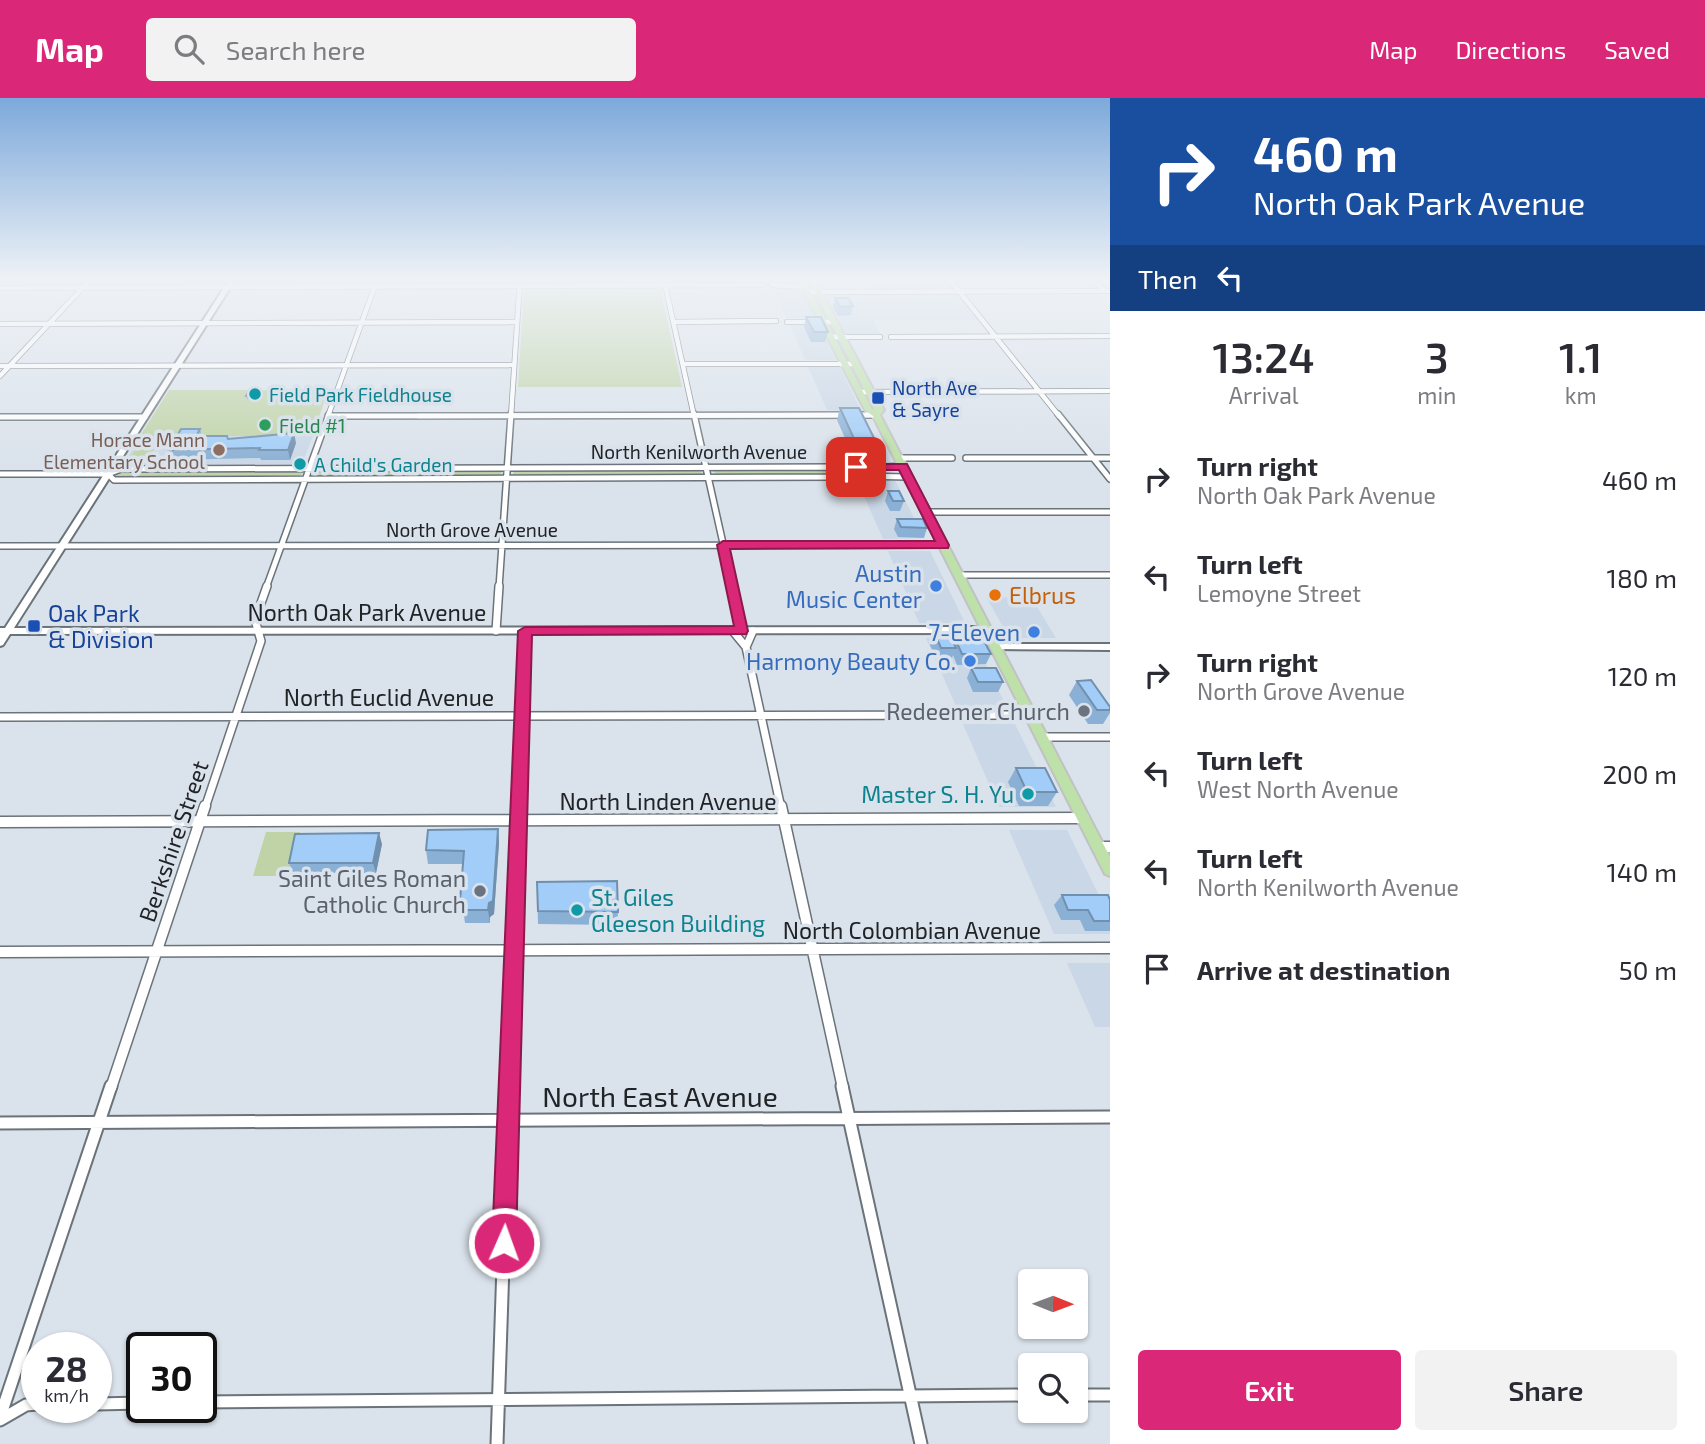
<!DOCTYPE html>
<style>
:root{--surface:#fff;--page:#f2f2f3;--text:#2b2b33;--muted:#7c7c81;--accent:#db2777}
body{margin:0;font-family:"Exo 2",sans-serif;background:var(--page);color:var(--text);height:100vh;display:flex;flex-direction:column;font-size:26px;white-space:nowrap}
*{box-sizing:border-box;margin:0}
p{font-size:23px;color:var(--muted)}
.icon{flex:none;width:38px;height:38px;fill:none;stroke:currentColor;stroke-width:2;stroke-linecap:round;stroke-linejoin:round}
.map{position:relative;flex:1;overflow:hidden}
.details{display:flex;flex-direction:column;background:var(--surface);width:595px}
.details>*{flex:none}
.hud{background:#1a4fa0;color:#fff;overflow:hidden}
.needle{width:46px;rotate:91deg}
.controls{position:absolute;left:1018px;top:1171px;display:grid;gap:14px}
.controls a{display:grid;place-items:center;width:70px;height:70px;border-radius:7px;background:var(--surface);box-shadow:0 2px 5px #0004;font-size:35px}
.speed{position:absolute;left:21px;top:1234px;display:flex;gap:14px;font-size:35px;font-weight:700;text-align:center}
.speed>*{display:grid;place-content:center;width:91px;height:91px;border-radius:50%;background:var(--surface);box-shadow:0 2px 5px #0004;line-height:1}
.speed small{font-size:18px;font-weight:400}
.speed .limit{border:4px solid #111;border-radius:10px;background:#fff;color:#111}
.pin{position:absolute;display:grid;place-items:center;width:60px;height:60px;color:#fff;margin:-30px;border-radius:14px;box-shadow:0 4px 10px #0006}
.me{position:absolute;width:77px;margin:-38px;rotate:2deg;stroke-linejoin:round;filter:drop-shadow(0 0 5px #0008)}
.turn{display:flex;align-items:center;gap:24px;height:147px;padding:0 28px;font-size:32px}
.turn .icon{width:91px;height:91px;stroke-width:2.5}
.turn b{display:block;font-size:49px;line-height:60px}
.then{display:flex;align-items:center;height:66px;padding:0 28px;background:#0003;gap:14px;font-size:26px}
.eta{display:flex;justify-content:space-evenly;align-items:center;height:119px;text-align:center}
.eta b{font-size:42px;font-weight:600;line-height:49px}
.action{display:flex;gap:14px;margin-top:auto;padding:14px 28px}
.action a{flex:1;height:80px;border-radius:7px;background:var(--accent);color:#fff;font-size:28px;font-weight:600;line-height:80px;text-align:center}
.action a+a{background:var(--page);color:var(--text)}
ul{padding:0;list-style:none}
li{display:flex;align-items:center;gap:21px;height:98px;padding:0 28px}
li div{flex:1}
li b{display:block;font-size:26px}
li em{font-style:normal}
header{display:flex;align-items:center;gap:42px;box-sizing:border-box;height:98px;padding:0 35px;background:var(--accent);color:#fff}
header strong{font-size:33px}
nav{display:flex;gap:38px;margin-inline-start:auto;font-size:24px}
.search{width:490px;height:63px;background:var(--page);display:flex;align-items:center;gap:18px;box-sizing:border-box;padding:0 24px;border-radius:7px;color:var(--muted);font-size:26px}
main{display:flex;flex:1;min-height:0}
.map>svg:first-child{display:block}
</style>
<header>
<strong>Map</strong>
<div class="search"><svg class="icon" aria-label="search" viewBox="0 0 24 24"><circle cx="10" cy="10" r="6"/><path d="M15 15l6 6"/></svg>Search here</div>
<nav><a>Map</a><a>Directions</a><a>Saved</a></nav>
</header>
<main>
<div class="map">
<svg width="1110" height="1346" viewBox="0 0 1110 1346">
<rect width="100%" height="100%" fill="#dae2eb"/>
<path fill="#cad7e6" d="M871,182h76l8,9 -78,1z
M774,190h27l15,30h-29z
M826,195h132l21,27h-106l8,15h-37l-21,-41z
M790,226l29,1 17,35h-31z
M808,269h32l21,44 -34,-1z
M140,338h173l-11,28 -179,1z
M857,382h38l29,58 -41,1z
M888,453h42l35,72h-46z
M1031,499l25,41h-47l-22,-40z
M926,540h47l33,68h-50z
M963,626h52l41,83h-57z
M1009,732h58l43,88v16h-56z
M1067,865h43v64h-15z"/>
<path fill="#bfd3a7" d="M524,189h136l22,100h-164z
M169,292h159l-15,46h-161l5,3 -4,4 2,6c-11,10 -10,9 -26,9l12,-16 7,-5 -8,-1z
M716,370l122,2 1,4 -121,2 -6,-6z
M304,372l-4,7 -186,-1 6,-5z
M317,372h185l1,1 -4,5 -185,1z
M515,372h186l1,4 -186,2 -3,-2z
M266,734h34l-13,44h-34z"/>
<g fill="none" stroke-linecap="round" stroke-linejoin="round">
<g stroke="#6b737a" stroke-width="6">
<path id="street-far4" d="M664,182l30,136
M950,182l109,136
M1093,182l12,11
M772,187l33,2
M0,190l761,-3
M809,194l301,-1
M674,224l102,-1
M787,224h47
M0,226l517,-2
M832,239h48
M891,239l219,-1
M683,266h173
M0,268l514,-1
M0,278l90,-96
M860,294l250,-1
M328,318l49,-136
M418,318l458,-1
M511,318l9,-136"/>
</g>
<g stroke="#6b737a" stroke-width="8">
<path id="street-far3" d="M694,316l39,174
M1058,316l52,65
M328,318l548,-1
M0,319h145
M899,360h53
M966,360h144
M903,368l-52,3 2,5 6,2 49,1
M0,376h108l13,-5 712,-2 10,5
M108,376l6,6 724,-3 5,-5
M926,414h184
M0,448l943,-1
M959,477h151
M266,490l63,-174
M499,490l12,-174"/>
</g>
<g stroke="#6b737a" stroke-width="10">
<path id="street-far2" d="M732,488l10,44
M732,532l14,17
M496,533l3,-45
M753,533l-7,16 35,161
M0,619l1031,-2
M1042,639h68
M205,710l56,-167 -6,-21 12,-34
M519,710l6,-177"/>
</g>
<g stroke="#6b737a" stroke-width="13">
<path id="street-far1" d="M781,708l62,282
M0,724l1084,-4
M1098,749h12
M0,854l1110,-4
M111,990l94,-282
M509,990l10,-282"/>
</g>
<g stroke="#6b737a" stroke-width="15">
<path id="street" d="M842,988l79,358
M0,1025l1110,-6
M1076,1297h34
M201,1304l830,-7
M96,1306l46,-1
M0,1319l111,-331
M0,1322l26,-15 11,-1
M497,1346l12,-358"/>
</g>
<g stroke="#6b737a" stroke-width="4">
<path id="secondary" d="M229,182h6l-221,348 973,-1 4,3 -4,3 -977,1 -7,11 -3,1v-18h5z
M996,546h114v6l-117,-1 -2,-2z"/>
</g>
<g stroke="#c1c2c3" stroke-width="4">
<path id="primary" d="M798,182h6l68,129 3,2 -66,-131h6l69,130 -4,5 230,442v19l-5,-2 -232,-458 -8,-6z"/>
</g>
<use href="#street-far4" stroke="#fff" stroke-width="4.5"/>
<use href="#street-far3" stroke="#fff" stroke-width="5"/>
<use href="#street-far2" stroke="#fff" stroke-width="7"/>
<use href="#street-far1" stroke="#fff" stroke-width="10"/>
<use href="#street" stroke="#fff" stroke-width="11"/>
<use href="#secondary" fill="#fff" fill-rule="evenodd"/>
<use href="#primary" fill="#bee0a9" fill-rule="evenodd"/>
</g>
<path fill="#8ab0d5" d="M835,200l18,8 -2,9 -13,1 -5,-9z
M806,219l22,15 -3,10h-14l-7,-15z
M261,294l-4,7h-10l-1,-3z
M840,310l37,36 -4,13h-13l-1,-3h-7l-15,-34z
M200,331l2,7 94,7 -6,17h-29l-1,-2 -88,2 -3,-10z
M888,393l16,10 -4,10h-10l-5,-10z
M897,421l30,9 -3,10 -26,-1 -4,-8z
M935,536l20,10 1,-3 35,13 -5,10 -29,1 -4,-10 -1,3h-16l-6,-13z
M971,570l32,14 -5,10h-25l-6,-14z
M1077,583l33,26v6l-7,11h-15l-19,-29z
M1016,670l41,24 -9,14h-29l-11,-24z
M498,731l1,14 -5,71 -4,3v6h-25l-1,-7 -2,-2 -2,-13 3,-37h-35l-2,-14z
M382,746l-6,29h-83l-4,-10z
M537,784l81,30 -1,13 -79,-1z
M1062,797l48,5v31h-25l-5,-11h-19l-7,-15z"/>
<path fill="#7190ae" d="M294,335l2,10 -6,17 -2,-10z
M498,731l1,14 -5,71 -4,3v6l-2,-13z
M379,735l3,11 -6,29 -3,-10z"/>
<path fill="#a1cdf8" stroke="#7190ae" stroke-width="2" d="M835,200h13l5,8 -13,1z
M806,219h15l7,15h-14z
M250,291h10l-3,7h-11z
M840,310h19l18,36h-13l-2,-3h-7z
M181,331h19l-4,7h31l1,3 66,-6 -6,17h-29l1,-2 -91,2z
M888,393h11l5,10h-11z
M897,421h26l4,9 -26,-1z
M935,536h15l6,14h-15z
M956,543h28l7,13h-29z
M971,570h25l7,14h-25z
M1091,582l19,27v3h-13l-20,-29z
M1016,670h29l12,24h-30z
M498,731l-5,72 -4,2 -1,7h-24v-6l-4,-3 4,-50 -38,-1 2,-20z
M379,735l-6,30h-84l6,-29z
M617,783l1,31 -80,-1 -1,-29z
M1062,797h46l2,5v21h-16l-6,-11h-20z"/>
<linearGradient id="sky" x2="0" y2="1"><stop stop-color="#7da9db"/><stop offset="0.49" stop-color="#eef2f6"/><stop offset="1" stop-color="#eef2f6" stop-opacity="0"/></linearGradient>
<rect width="1110" height="370" fill="url(#sky)"/>
<path fill="#db2777" stroke="#8e194d" stroke-width="2" d="M852,366h55l42,81 -1,3 -218,1 18,82 -2,3 -214,1 -16,608 -4,9 -8,3 -8,-3 -4,-9 26,-612 7,-4 209,-1 -17,-81 6,-4h212l-36,-71h-43l-6,-3z"/>
<g fill="#0f9aa8" stroke="#dae2eb" stroke-width="2.5">
<circle cx="255" cy="296" r="7"/>
<circle cx="300" cy="366" r="7"/>
<circle cx="1028" cy="696" r="7"/>
<circle cx="577" cy="812" r="7"/>
</g>
<g fill="#1a4fb4" stroke="#dae2eb" stroke-width="2.5">
<rect x="871" y="293" width="14" height="14" rx="3.5"/>
<rect x="27" y="521" width="14" height="14" rx="3.5"/>
</g>
<circle fill="#2e9e5b" stroke="#dae2eb" stroke-width="2.5" cx="265" cy="327" r="7"/>
<circle fill="#8d6e63" stroke="#dae2eb" stroke-width="2.5" cx="219" cy="352" r="7"/>
<g fill="#3f7fe0" stroke="#dae2eb" stroke-width="2.5">
<circle cx="936" cy="488" r="7"/>
<circle cx="1034" cy="534" r="7"/>
<circle cx="970" cy="563" r="7"/>
</g>
<circle fill="#e8710a" stroke="#dae2eb" stroke-width="2.5" cx="995" cy="497" r="7"/>
<g fill="#6b7280" stroke="#dae2eb" stroke-width="2.5">
<circle cx="1084" cy="613" r="7"/>
<circle cx="480" cy="793" r="7"/>
</g>
<g text-anchor="middle" dominant-baseline="central" stroke-width="7" stroke-linejoin="round" paint-order="stroke">
<g font-size="19" fill="#164399" stroke="#dae2eb" text-anchor="start">
<text x="892" y="289">North Ave<tspan x="892" dy="22">&amp; Sayre</tspan></text>
</g>
<g font-size="19" fill="#0d838f" stroke="#dae2eb" text-anchor="start">
<text x="269" y="296">Field Park Fieldhouse</text>
<text x="314" y="366">A Child's Garden</text>
</g>
<g font-size="19" fill="#27864d" stroke="#dae2eb" text-anchor="start">
<text x="279" y="327">Field #1</text>
</g>
<g font-size="19" fill="#785e54" stroke="#dae2eb" text-anchor="end">
<text x="205" y="341">Horace Mann<tspan x="205" dy="22">Elementary School</tspan></text>
</g>
<g font-size="19" fill="#212427" stroke="#dae2eb">
<text x="699" y="353">North Kenilworth Avenue</text>
<text x="472" y="431">North Grove Avenue</text>
</g>
<g font-size="23" fill="#366cbe" stroke="#dae2eb" text-anchor="end">
<text x="922" y="475">Austin<tspan x="922" dy="26">Music Center</tspan></text>
<text x="1020" y="534">7-Eleven</text>
<text x="956" y="563">Harmony Beauty Co.</text>
</g>
<g font-size="23" fill="#c56008" stroke="#dae2eb" text-anchor="start">
<text x="1009" y="497">Elbrus</text>
</g>
<g font-size="23" fill="#212427" stroke="#dae2eb">
<text x="367" y="514">North Oak Park Avenue</text>
<text x="389" y="599">North Euclid Avenue</text>
<text x="668" y="703">North Linden Avenue</text>
<text transform="translate(173 743) rotate(-71)">Berkshire Street</text>
<text x="912" y="832">North Colombian Avenue</text>
</g>
<g font-size="23" fill="#164399" stroke="#dae2eb" text-anchor="start">
<text x="48" y="515">Oak Park<tspan x="48" dy="26">&amp; Division</tspan></text>
</g>
<g font-size="23" fill="#5b616d" stroke="#dae2eb" text-anchor="end">
<text x="1070" y="613">Redeemer Church</text>
<text x="466" y="780">Saint Giles Roman<tspan x="466" dy="26">Catholic Church</tspan></text>
</g>
<g font-size="23" fill="#0d838f" stroke="#dae2eb" text-anchor="end">
<text x="1014" y="696">Master S. H. Yu</text>
<text x="591" y="799" text-anchor="start">St. Giles<tspan x="591" dy="26">Gleeson Building</tspan></text>
</g>
<g font-size="28" fill="#212427" stroke="#dae2eb">
<text x="660" y="998">North East Avenue</text>
</g>
</g>
</svg>
<div class="controls">
<a><svg class="needle" viewBox="-14 -14 28 28"><path d="M0-13l5 13h-10z" fill="#e53935"/><path d="M0 13l5-13h-10z" fill="#7c7c81"/></svg></a>
<a><svg class="icon" aria-label="search" viewBox="0 0 24 24"><circle cx="10" cy="10" r="6"/><path d="M15 15l6 6"/></svg></a>
</div>
<div class="speed"><div>28<small>km/h</small></div><div class="limit">30</div></div>
<div class="pin" style="left:856px;top:369px;background:#d93025"><svg class="icon" aria-label="arrive" viewBox="0 0 24 24"><path d="M6 21V4h12l-3 4 3 4H6"/></svg></div>
<svg class="me" style="left:504px;top:1145px" viewBox="-20 -20 40 40"><circle r="17" fill="#db2777" stroke="#fff" stroke-width="3"/><path d="M0-11L8 9 0 5-8 9z" fill="#fff"/></svg>
</div>
<section class="details">
<div class="hud">
<div class="turn"><svg class="icon" aria-label="right" viewBox="0 0 24 24"><path d="M7 20v-9h11M14 6l5 5-5 5"/></svg><div><b>460 m</b>North Oak Park Avenue</div></div>
<div class="then">Then<svg class="icon" aria-label="left" viewBox="0 0 24 24"><path d="M17 20v-9H6M10 6l-5 5 5 5"/></svg></div>
</div>
<div class="eta">
<div><b>13:24</b><p>Arrival</p></div>
<div><b>3</b><p>min</p></div>
<div><b>1.1</b><p>km</p></div>
</div>
<ul>
<li><svg class="icon" aria-label="right" viewBox="0 0 24 24"><path d="M7 20v-9h11M14 6l5 5-5 5"/></svg><div><b>Turn right</b><p>North Oak Park Avenue</p></div><em>460 m</em></li>
<li><svg class="icon" aria-label="left" viewBox="0 0 24 24"><path d="M17 20v-9H6M10 6l-5 5 5 5"/></svg><div><b>Turn left</b><p>Lemoyne Street</p></div><em>180 m</em></li>
<li><svg class="icon" aria-label="right" viewBox="0 0 24 24"><path d="M7 20v-9h11M14 6l5 5-5 5"/></svg><div><b>Turn right</b><p>North Grove Avenue</p></div><em>120 m</em></li>
<li><svg class="icon" aria-label="left" viewBox="0 0 24 24"><path d="M17 20v-9H6M10 6l-5 5 5 5"/></svg><div><b>Turn left</b><p>West North Avenue</p></div><em>200 m</em></li>
<li><svg class="icon" aria-label="left" viewBox="0 0 24 24"><path d="M17 20v-9H6M10 6l-5 5 5 5"/></svg><div><b>Turn left</b><p>North Kenilworth Avenue</p></div><em>140 m</em></li>
<li><svg class="icon" aria-label="arrive" viewBox="0 0 24 24"><path d="M6 21V4h12l-3 4 3 4H6"/></svg><div><b>Arrive at destination</b></div><em>50 m</em></li>
</ul>
<div class="action"><a>Exit</a><a>Share</a></div>
</section>
</main>
